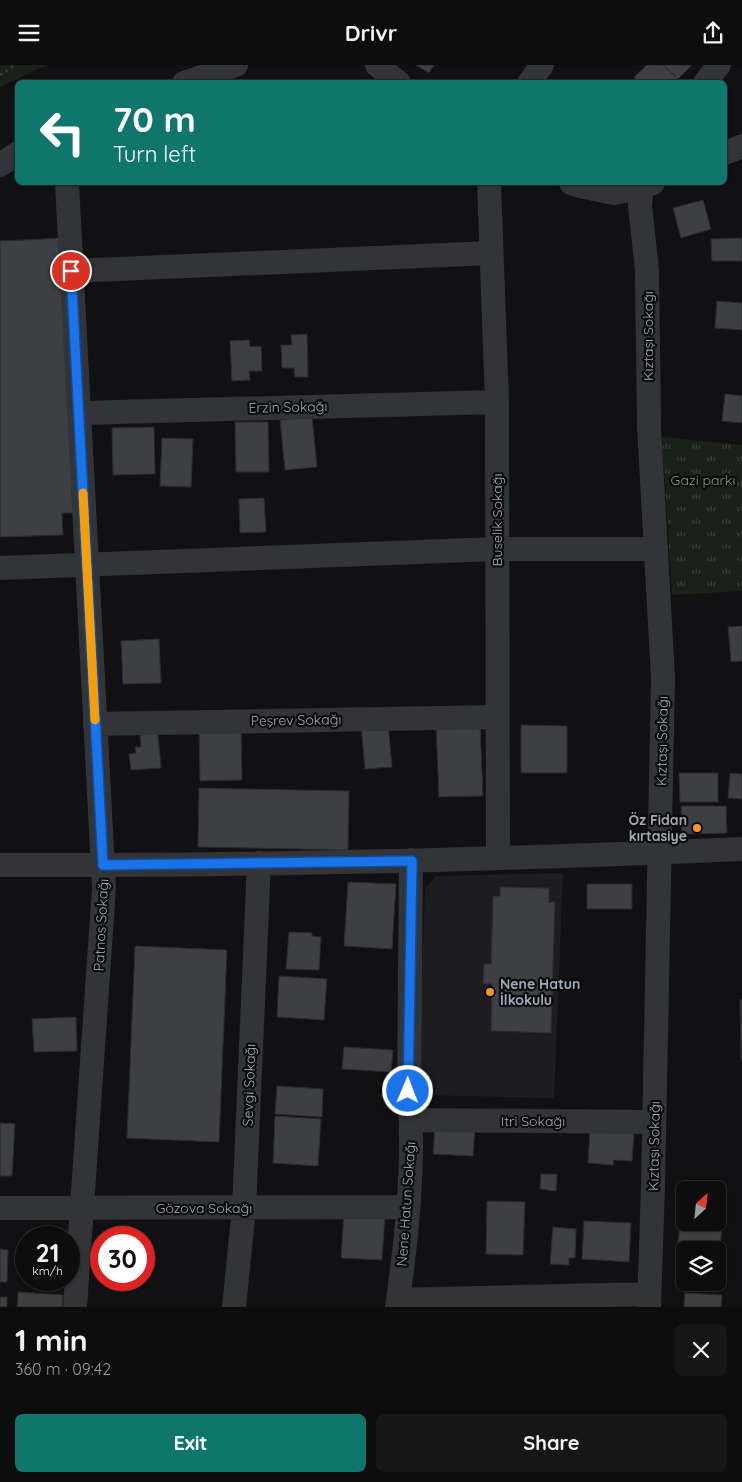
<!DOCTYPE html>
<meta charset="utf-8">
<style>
:root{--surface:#0d0d0e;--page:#161617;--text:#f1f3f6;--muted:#9a9c9e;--line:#2d2d2e;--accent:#0f766e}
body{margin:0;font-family:Quicksand,sans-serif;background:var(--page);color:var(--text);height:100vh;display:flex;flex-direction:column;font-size:19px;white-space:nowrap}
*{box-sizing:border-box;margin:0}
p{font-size:16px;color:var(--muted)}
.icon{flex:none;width:28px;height:28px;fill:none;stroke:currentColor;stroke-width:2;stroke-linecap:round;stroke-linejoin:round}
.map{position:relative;height:1242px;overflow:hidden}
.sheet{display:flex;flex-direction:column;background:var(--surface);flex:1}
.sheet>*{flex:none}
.hud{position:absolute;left:15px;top:15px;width:712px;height:105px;border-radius:8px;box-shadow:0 1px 4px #0004,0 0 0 1px var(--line);background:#0f766e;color:#fff;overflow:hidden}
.needle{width:32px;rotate:27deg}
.tools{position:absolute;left:676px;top:1116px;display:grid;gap:10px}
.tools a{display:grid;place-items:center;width:50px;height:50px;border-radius:8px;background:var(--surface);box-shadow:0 1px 4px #0004,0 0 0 1px var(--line);font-size:25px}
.speed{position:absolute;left:15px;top:1161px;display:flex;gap:10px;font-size:25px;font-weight:700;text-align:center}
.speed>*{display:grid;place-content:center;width:65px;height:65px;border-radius:50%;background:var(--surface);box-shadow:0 1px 4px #0004,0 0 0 1px var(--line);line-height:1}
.speed small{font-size:12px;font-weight:400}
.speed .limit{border:8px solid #d22;background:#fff;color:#111}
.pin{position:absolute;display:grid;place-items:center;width:42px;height:42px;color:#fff;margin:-21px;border:2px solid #fff;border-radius:50%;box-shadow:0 1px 5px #0007}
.me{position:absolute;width:55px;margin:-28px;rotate:1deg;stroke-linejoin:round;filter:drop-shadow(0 0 4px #0008)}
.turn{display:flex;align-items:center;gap:18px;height:105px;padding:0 15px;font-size:22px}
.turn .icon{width:65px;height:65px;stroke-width:2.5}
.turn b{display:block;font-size:35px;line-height:42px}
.round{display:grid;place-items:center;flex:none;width:52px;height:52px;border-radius:8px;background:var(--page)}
.summary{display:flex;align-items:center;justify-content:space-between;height:85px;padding:0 15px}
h1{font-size:30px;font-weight:700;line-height:38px}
.action{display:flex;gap:10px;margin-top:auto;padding:10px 15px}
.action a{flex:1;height:58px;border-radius:8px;background:var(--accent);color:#fff;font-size:20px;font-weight:700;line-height:58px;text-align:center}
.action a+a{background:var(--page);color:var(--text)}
header{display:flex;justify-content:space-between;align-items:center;height:65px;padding:0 15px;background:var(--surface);font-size:22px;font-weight:700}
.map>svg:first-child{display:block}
</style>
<header><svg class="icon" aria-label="menu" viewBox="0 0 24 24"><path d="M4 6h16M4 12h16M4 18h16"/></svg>Drivr<svg class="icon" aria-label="share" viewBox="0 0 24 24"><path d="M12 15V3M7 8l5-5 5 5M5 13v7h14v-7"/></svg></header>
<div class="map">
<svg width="742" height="1242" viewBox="0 0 742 1242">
<defs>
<pattern id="park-tufts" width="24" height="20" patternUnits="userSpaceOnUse" patternTransform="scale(1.25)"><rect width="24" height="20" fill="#192119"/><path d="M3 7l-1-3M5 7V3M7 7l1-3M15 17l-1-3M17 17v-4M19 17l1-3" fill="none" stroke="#373f38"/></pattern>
</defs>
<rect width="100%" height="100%" fill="#111113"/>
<path fill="#1d1d20" d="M563,808l-9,225 -136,-3 7,-206 11,-13z"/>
<path fill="#192119" d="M0,0h47l-47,22z"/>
<path fill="url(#park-tufts)" d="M662,372l80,8v146l-70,4z"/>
<path fill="#3d3f43" stroke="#2b2b2f" d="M416,0h18l-5,8z
M647,0h16l15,14 -3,4h-35l-6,-6z
M663,0h29l-14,14z
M703,135l8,29 -30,9 -8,-30z
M65,173l10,275h-13l1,22 -63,2v-296z
M742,173v23h-30l-1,-22z
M717,236l25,2v27l-27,-2z
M307,269l1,43h-13l-1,-9h-12l-1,-23h11l-1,-10z
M249,275l1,7 11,-1 1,25h-13l1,9 -18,1 -2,-40z
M725,329l17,2v27l-20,-2z
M312,352l5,50 -32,3 -5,-50z
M235,357h33l1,50h-33z
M154,362l1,47 -42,1 -1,-47z
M162,373l31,1 -2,48 -31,-1z
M264,433l2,34 -26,1 -1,-34z
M742,561v35l-11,1 -3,-35z
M159,574l2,44 -38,1 -2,-43z
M388,659l4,43 -27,2 -4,-43z
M480,660l3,71 -44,1 -3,-70z
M521,660l46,1v47h-46z
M241,662l1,53 -42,1 -1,-53z
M158,669l3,34 -30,2 -2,-16 7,-1 -1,-6h6l-1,-12z
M679,708h39v29h-38z
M730,708l12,1v25l-14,-1z
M199,723l150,3 -1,59 -150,-3z
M681,741h45l1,27 -45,1z
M348,817l48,2 -4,65 -48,-3z
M587,819h45v25h-45z
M500,822l49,1v15l6,-2 -4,132 -60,-2 1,-47h-9l1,-20h7l2,-68h7z
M289,867l23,1v3l9,1 -2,33 -33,-1z
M135,881l92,4 -8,192 -92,-4z
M279,911l48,3 -3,41 -47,-3z
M740,934h2v61h-1z
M76,952l1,34 -43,1 -2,-33z
M344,982l49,3 -2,22 -49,-3z
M277,1021l46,3 -1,28 -47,-3z
M275,1051l46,3 -3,47 -45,-3z
M0,1058l15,1 -3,52h-12z
M435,1059l40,3 -2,29 -40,-2z
M590,1065l44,3 -2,28 -18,-1 -1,5 -25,-2z
M541,1109h16l-1,17 -16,-2z
M679,1121h43l-1,27h-3v-23h-33v22h-6z
M487,1136l38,1 -2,53 -37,-1z
M681,1147l4,1v10h33v-7l5,1 -3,31 -42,-4z
M344,1148l41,3 -3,44 -41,-2z
M584,1156l47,2 -2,39 -47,-3z
M553,1162l23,2 -1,29h-6v7l-19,-1z
M0,1184l8,1 -1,32h-7z
M18,1227l45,3 -1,12h-45z
M685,1228l37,2 -1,12h-37z
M0,1232h7v10h-7z"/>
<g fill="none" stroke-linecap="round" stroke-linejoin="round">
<path stroke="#383b3f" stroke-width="3" stroke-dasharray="2.5 4" stroke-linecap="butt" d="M0,10l15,-10"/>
<path stroke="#323438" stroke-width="24" d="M377,0l22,18
M184,18l52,-18
M529,18l13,-18
M705,18l14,-18
M725,88l17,-7
M0,100l18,-12
M67,118l37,705 -29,419
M489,118l8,219 1,456
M571,118l9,3 34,7 28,-6 1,-4
M71,206l420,-18
M79,348l418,-11
M0,503l497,-19h159
M95,659l402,-7
M0,800c247,1 495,-5 742,-16
M411,1055l243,2
M0,1143l408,-1
M398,1235l251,-6
M234,1242l10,-99 15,-345
M397,1242c10,-70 18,-146 12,-217l2,-230
M649,1242l4,-121 10,-508 -14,-252 -2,-156 -7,-64 2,-19 11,-4"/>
</g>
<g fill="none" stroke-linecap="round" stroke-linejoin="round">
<g stroke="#114b97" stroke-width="12">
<path id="route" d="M71,206l32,594 309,-4 -4,230"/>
</g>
<use href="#route" stroke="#1a73e8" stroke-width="9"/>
<path stroke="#f59e0b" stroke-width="9" d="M83,428l12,227"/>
</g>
<g fill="#ff931d" stroke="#0c0c0e" stroke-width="2">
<circle cx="697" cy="763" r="5"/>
<circle cx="490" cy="927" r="5"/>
</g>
<g text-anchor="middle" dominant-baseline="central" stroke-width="4.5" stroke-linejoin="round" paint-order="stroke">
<g font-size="14" fill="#a1aab5" stroke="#0c0c0e">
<text transform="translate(648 271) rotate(-90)">Kıztaşı Sokağı</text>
<text transform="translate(288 342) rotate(-1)">Erzin Sokağı</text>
<text transform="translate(497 455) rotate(-90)">Buselik Sokağı</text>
<text transform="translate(296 655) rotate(-1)">Peşrev Sokağı</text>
<text transform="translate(662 676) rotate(-89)">Kıztaşı Sokağı</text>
<text transform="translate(101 860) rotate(-87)">Patnos Sokağı</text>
<text transform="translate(249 1020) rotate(-88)">Sevgi Sokağı</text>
<text x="533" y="1056">Itri Sokağı</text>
<text transform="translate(654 1081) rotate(-89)">Kıztaşı Sokağı</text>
<text transform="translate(406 1139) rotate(-86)">Nene Hatun Sokağı</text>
<text x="204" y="1143">Gözova Sokağı</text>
</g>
<g font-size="14" fill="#7aa276" stroke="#0c0c0e">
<text x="703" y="415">Gazi parkı</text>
</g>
<g font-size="14" font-weight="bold" fill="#a1aab5" stroke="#0c0c0e" text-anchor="end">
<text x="687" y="755">Öz Fidan<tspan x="687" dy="16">kırtasiye</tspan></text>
<text x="500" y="919" text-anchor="start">Nene Hatun<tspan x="500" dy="16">İlkokulu</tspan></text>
</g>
</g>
</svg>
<div class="tools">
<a><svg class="needle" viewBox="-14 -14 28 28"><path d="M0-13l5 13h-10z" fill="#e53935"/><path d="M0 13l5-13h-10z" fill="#9a9c9e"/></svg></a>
<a><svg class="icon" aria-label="layers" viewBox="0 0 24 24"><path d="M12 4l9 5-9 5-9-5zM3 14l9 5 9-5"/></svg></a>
</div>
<div class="speed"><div>21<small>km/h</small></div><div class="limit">30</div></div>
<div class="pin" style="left:71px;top:206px;background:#d93025"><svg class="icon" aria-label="arrive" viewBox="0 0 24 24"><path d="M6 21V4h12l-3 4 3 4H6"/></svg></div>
<svg class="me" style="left:408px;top:1026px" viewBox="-20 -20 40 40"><circle r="17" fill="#1a73e8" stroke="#fff" stroke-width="3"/><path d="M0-11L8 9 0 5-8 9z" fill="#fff"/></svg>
<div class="hud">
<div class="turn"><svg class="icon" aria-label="left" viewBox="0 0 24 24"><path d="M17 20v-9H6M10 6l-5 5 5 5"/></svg><div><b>70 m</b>Turn left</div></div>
</div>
</div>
<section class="sheet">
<div class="summary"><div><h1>1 min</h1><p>360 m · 09:42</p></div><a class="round"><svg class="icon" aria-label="close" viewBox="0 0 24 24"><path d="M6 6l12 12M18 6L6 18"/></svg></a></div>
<div class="action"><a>Exit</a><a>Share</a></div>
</section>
